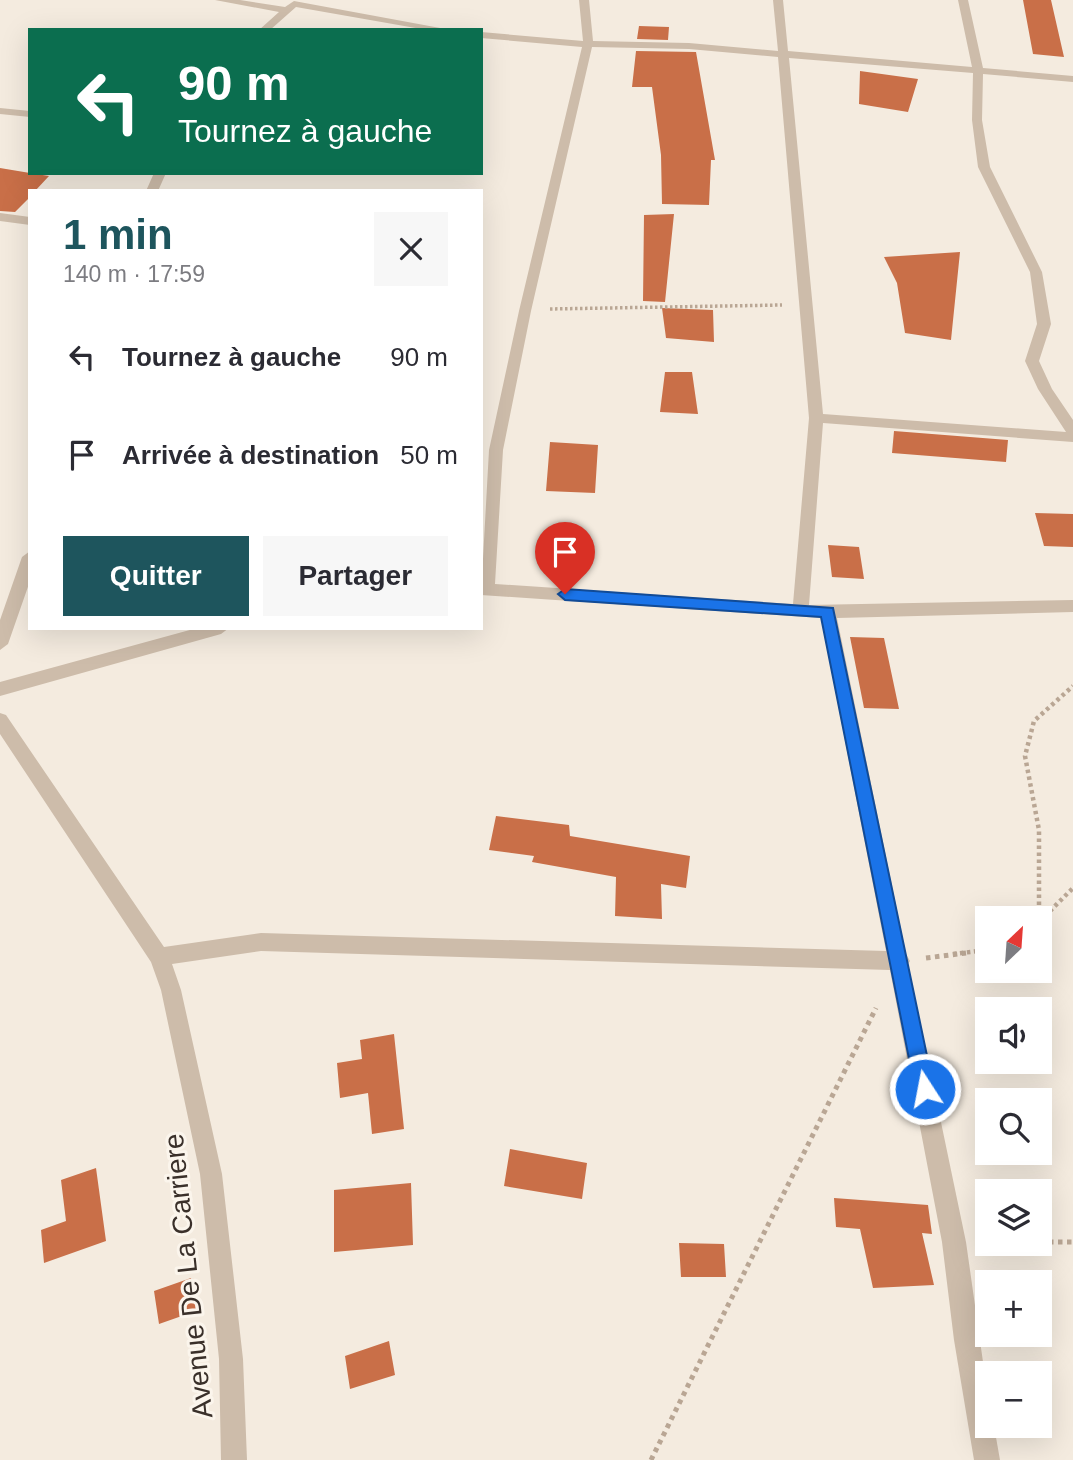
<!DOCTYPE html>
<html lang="fr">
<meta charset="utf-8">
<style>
:root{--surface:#fff;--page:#f7f7f7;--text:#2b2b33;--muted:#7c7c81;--accent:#1e555d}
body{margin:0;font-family:Arial,sans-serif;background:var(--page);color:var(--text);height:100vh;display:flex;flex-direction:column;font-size:26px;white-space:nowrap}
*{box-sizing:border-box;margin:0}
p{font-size:23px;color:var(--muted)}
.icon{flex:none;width:38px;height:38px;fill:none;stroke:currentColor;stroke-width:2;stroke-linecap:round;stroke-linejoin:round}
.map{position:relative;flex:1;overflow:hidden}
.details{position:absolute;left:28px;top:189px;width:455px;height:441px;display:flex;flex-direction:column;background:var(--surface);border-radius:0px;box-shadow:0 7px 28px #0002}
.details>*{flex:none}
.banner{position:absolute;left:28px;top:28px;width:455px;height:147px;border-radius:0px;box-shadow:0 7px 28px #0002;background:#0b6e4f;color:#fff;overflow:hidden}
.needle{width:46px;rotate:25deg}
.controls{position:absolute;left:975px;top:906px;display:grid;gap:14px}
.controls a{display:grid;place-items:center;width:77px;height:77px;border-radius:0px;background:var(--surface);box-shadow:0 7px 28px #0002;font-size:35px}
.pin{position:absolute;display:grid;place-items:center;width:60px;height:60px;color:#fff;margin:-72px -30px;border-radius:50% 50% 50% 0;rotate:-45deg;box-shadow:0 0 7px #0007}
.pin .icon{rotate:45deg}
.me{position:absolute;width:77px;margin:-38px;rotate:349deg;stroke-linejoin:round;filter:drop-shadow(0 0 5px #0008)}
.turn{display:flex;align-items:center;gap:24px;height:147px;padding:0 35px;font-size:32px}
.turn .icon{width:91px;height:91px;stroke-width:2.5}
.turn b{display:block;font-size:49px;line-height:60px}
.round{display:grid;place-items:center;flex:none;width:74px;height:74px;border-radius:0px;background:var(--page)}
.head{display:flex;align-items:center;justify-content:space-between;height:119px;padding:0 35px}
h1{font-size:42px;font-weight:800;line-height:52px;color:var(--accent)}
.primary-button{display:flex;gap:14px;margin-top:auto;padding:14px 35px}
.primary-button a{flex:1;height:80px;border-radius:0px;background:var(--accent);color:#fff;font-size:28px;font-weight:800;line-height:80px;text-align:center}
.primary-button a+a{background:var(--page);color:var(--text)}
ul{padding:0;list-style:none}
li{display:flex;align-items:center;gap:21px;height:98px;padding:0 35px}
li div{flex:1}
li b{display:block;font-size:26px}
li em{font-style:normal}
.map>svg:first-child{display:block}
</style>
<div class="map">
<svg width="1073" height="1460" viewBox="0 0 1073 1460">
<rect width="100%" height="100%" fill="#f4ebdf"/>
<path fill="#c96f48" d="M1023,0h28l13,57 -31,-3z
M639,26l30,1 -1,13 -31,-1z
M636,51l60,1 19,108h-4l-2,45 -47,-1 -1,-49 -9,-68h-20z
M860,71l58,8 -10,33 -49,-8z
M0,168l30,5 19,3 -14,15h-5v6l-15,15 -15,-1z
M674,214l-9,88 -22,-1 1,-86z
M960,252l-9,88 -46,-7 -8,-50 -13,-26z
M662,308l51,2 1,32 -48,-4z
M665,372h27l6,42 -38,-2z
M894,431l114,9 -2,22 -114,-9z
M550,442l48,3 -3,48 -49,-2z
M1035,513l38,1v33l-29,-1z
M828,545l31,2 5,32 -32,-2z
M850,637l34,1 15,71 -35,-1z
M496,816l73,9 1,11 120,20 -4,32 -25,-4 1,35 -47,-3 1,-39 -84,-15 2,-6 -45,-6z
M394,1034l10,95 -32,5 -4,-41 -28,5 -3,-35 25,-4 -2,-19z
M510,1149l77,14 -5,36 -78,-13z
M96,1168l10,73 -62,22 -3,-33 25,-9 -5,-41z
M411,1183l2,62 -79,7v-62z
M834,1198l94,7 4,29 -10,-1 12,52 -61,3 -13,-59 -24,-2z
M679,1243l45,1 2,33h-45z
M191,1278l5,33 -37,13 -5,-33z
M389,1341l6,34 -45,14 -5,-33z"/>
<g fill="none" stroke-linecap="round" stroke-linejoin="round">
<path stroke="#b9a694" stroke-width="3.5" stroke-dasharray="2.5 2.5" stroke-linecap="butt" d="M550,309l232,-4"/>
<path stroke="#b9a694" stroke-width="4.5" stroke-dasharray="3.5 3.5" stroke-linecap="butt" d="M1039,919v-89l-14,-74 9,-35 39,-35
M1040,921l33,-33
M953,954l34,-4"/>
<path stroke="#b9a694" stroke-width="5" stroke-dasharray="4.5 4.5" stroke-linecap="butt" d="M926,958l40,-5
M1040,1242h33
M651,1460l225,-452"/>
<path fill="#cdbcaa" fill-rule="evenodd" d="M215,0h25l45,7 9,-6 157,29h-24l-131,-23 -26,23h-11l20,-18z
M579,0h10l4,41 96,2 89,8 -5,-51h10l5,51 184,16 -14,-67h10l15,68 90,8v6l-90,-8 -1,46 8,47 52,105 9,52 -12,37 13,28 21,31v22l-250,-19 -14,182 264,-5v12l-236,6 69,336 4,7 -2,3 58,278 21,148v36h7l6,34h-26l-20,-120 -12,-98 -52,-272 -629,-19 -89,13 9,26 41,184 21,185 4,101h-26l-2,-101 -19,-185 -39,-184 -10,-28 -151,-228v-21l6,2 158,232 97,-14 625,18 -65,-333 -340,-23 8,-145 30,-139 63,-264 -101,-9v-6l102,9zM592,47l97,2 89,8 31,361 -16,186 -298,-20 8,-134 28,-139zM789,58l184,15 -1,47 6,47 52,105 7,52 -12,37 13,28 28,43 -243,-18z
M0,108l30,3v6l-30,-3z
M154,173h12l-8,18h-12z
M0,213l30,4v8l-30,-4z
M30,551v30l-22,63 -8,6v-30l22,-63z
M197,628h32l-8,6 -221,62v-14z"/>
</g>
<path fill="#1a73e8" stroke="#114b97" stroke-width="2" d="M565,589l268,19 101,481 -3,6 -6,3 -7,-3 -3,-6 -94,-472 -256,-17 -7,-6z"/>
<g text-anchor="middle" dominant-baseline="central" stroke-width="6" stroke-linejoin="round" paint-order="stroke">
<g font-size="28" fill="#3a302a" stroke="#fbf5ec">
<text transform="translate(188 1276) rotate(-96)">Avenue De La Carriere</text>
</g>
</g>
</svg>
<div class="controls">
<a><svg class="needle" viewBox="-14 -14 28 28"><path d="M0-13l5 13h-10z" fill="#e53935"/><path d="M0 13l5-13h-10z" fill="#7c7c81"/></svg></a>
<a><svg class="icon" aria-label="sound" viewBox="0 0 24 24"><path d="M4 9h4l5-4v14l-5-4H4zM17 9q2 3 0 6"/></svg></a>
<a><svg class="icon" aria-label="search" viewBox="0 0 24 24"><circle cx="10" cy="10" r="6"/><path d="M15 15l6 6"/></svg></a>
<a><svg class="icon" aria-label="layers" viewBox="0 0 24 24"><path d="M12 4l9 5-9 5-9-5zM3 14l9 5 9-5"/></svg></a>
<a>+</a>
<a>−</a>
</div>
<div class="pin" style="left:565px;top:594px;background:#d93025"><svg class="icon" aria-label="arrive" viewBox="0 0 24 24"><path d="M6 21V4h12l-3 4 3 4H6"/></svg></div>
<svg class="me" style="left:925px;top:1089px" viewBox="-20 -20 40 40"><circle r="17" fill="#1a73e8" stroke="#fff" stroke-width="3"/><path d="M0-11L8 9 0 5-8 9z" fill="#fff"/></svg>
<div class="banner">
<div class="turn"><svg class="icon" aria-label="left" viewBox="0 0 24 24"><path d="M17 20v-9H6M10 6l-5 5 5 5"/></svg><div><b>90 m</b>Tournez à gauche</div></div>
</div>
<section class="details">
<div class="head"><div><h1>1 min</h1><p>140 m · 17:59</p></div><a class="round"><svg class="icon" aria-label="close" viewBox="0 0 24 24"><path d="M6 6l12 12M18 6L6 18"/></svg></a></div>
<ul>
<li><svg class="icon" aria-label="left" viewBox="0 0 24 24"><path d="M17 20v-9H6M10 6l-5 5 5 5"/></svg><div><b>Tournez à gauche</b></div><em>90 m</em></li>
<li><svg class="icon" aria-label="arrive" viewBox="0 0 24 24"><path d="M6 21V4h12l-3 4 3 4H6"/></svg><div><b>Arrivée à destination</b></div><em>50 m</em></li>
</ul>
<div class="primary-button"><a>Quitter</a><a>Partager</a></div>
</section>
</div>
